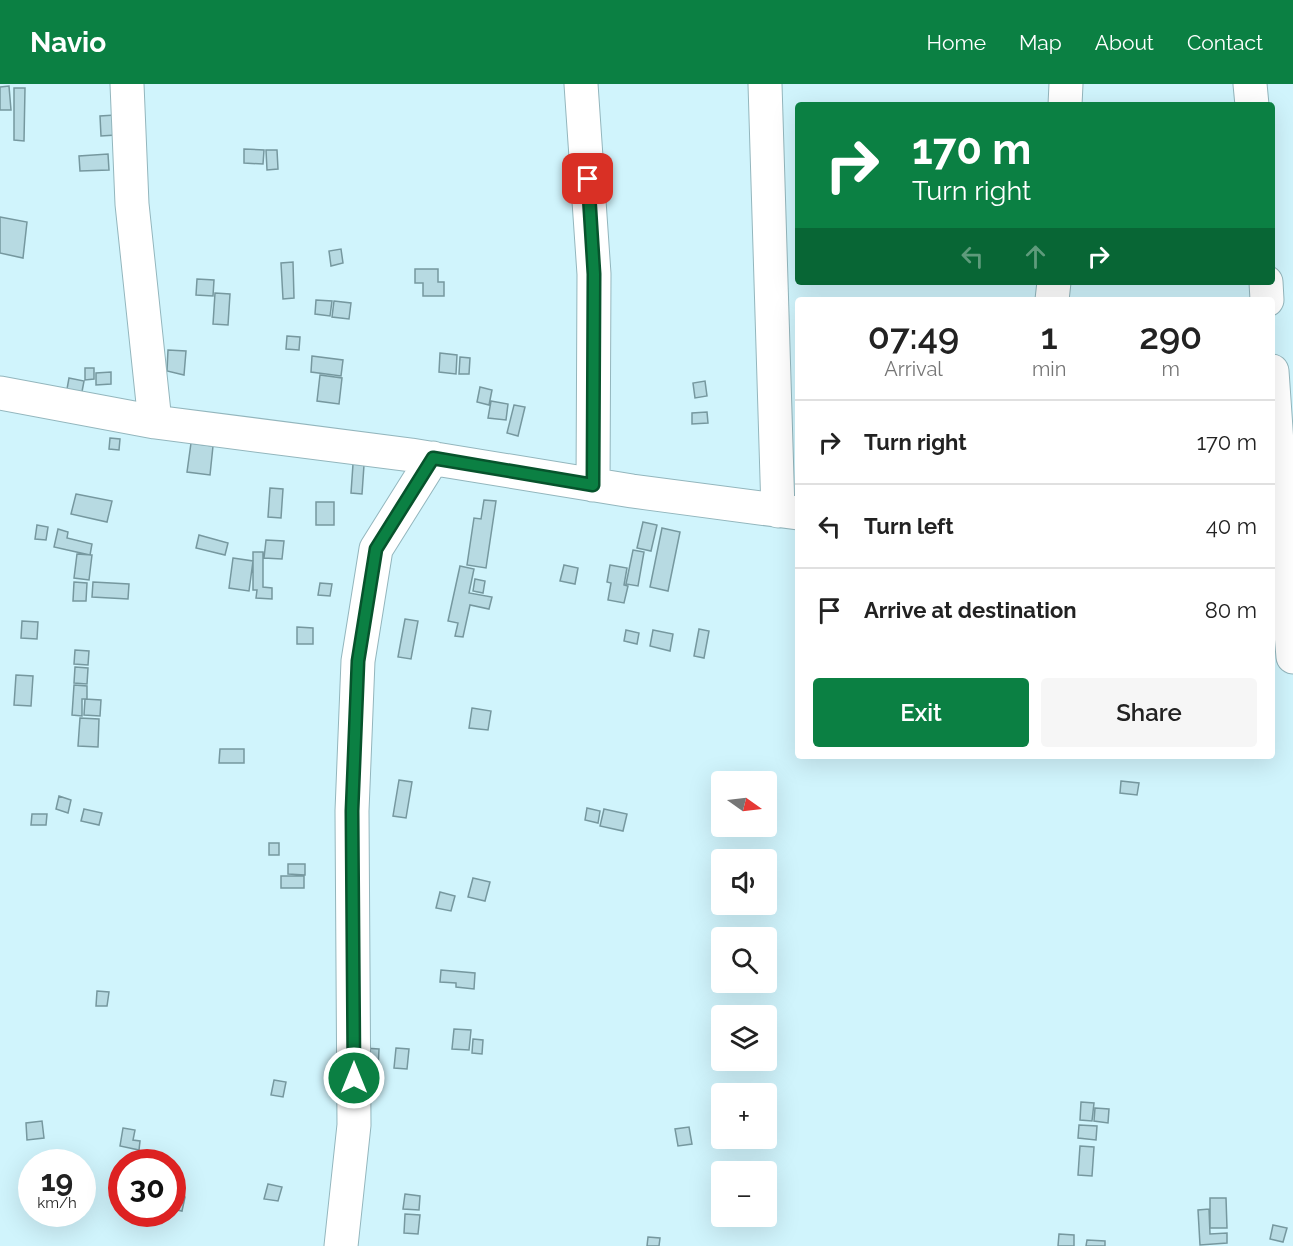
<!DOCTYPE html>
<meta charset="utf-8">
<style>
:root{--surface:#fff;--page:#f6f6f6;--text:#222;--muted:#767676;--line:#e0e0e0;--accent:#0b8043}
body{margin:0;font-family:Raleway,sans-serif;background:var(--page);color:var(--text);height:100vh;display:flex;flex-direction:column;font-size:22px;white-space:nowrap}
*{box-sizing:border-box;margin:0}
p{font-size:20px;color:var(--muted)}
.icon{flex:none;width:33px;height:33px;fill:none;stroke:currentColor;stroke-width:2;stroke-linecap:round;stroke-linejoin:round}
.map{position:relative;flex:1;overflow:hidden}
.sheet{position:absolute;left:795px;top:213px;width:480px;height:462px;display:flex;flex-direction:column;background:var(--surface);border-radius:6px;box-shadow:0 6px 24px #0002}
.sheet>*{flex:none}
.banner{position:absolute;left:795px;top:18px;width:480px;height:183px;border-radius:6px;box-shadow:0 6px 24px #0002;background:#0b8043;color:#fff;overflow:hidden}
.needle{width:39px;rotate:104deg}
.fabs{position:absolute;left:711px;top:687px;display:grid;gap:12px}
.fabs a{display:grid;place-items:center;width:66px;height:66px;border-radius:6px;background:var(--surface);box-shadow:0 6px 24px #0002;font-size:30px}
.speed{position:absolute;left:18px;top:1065px;display:flex;gap:12px;font-size:30px;font-weight:700;text-align:center}
.speed>*{display:grid;place-content:center;width:78px;height:78px;border-radius:50%;background:var(--surface);box-shadow:0 6px 24px #0002;line-height:1}
.speed small{font-size:15px;font-weight:400}
.speed .limit{border:9px solid #d22;background:#fff;color:#111}
.pin{position:absolute;display:grid;place-items:center;width:51px;height:51px;color:#fff;margin:-26px;border-radius:12px;box-shadow:0 3px 9px #0006}
.me{position:absolute;width:66px;margin:-33px;rotate:0deg;stroke-linejoin:round;filter:drop-shadow(0 0 4px #0008)}
.turn{display:flex;align-items:center;gap:21px;height:126px;padding:0 18px;font-size:27px}
.turn .icon{width:78px;height:78px;stroke-width:2.5}
.turn b{display:block;font-size:42px;line-height:51px}
.lanes{display:flex;align-items:center;height:57px;padding:0 18px;background:#0003;justify-content:center;gap:30px;direction:ltr}
.lanes .off{opacity:.35}
.eta{display:flex;justify-content:space-evenly;align-items:center;height:102px;text-align:center}
.eta b{font-size:36px;font-weight:600;line-height:42px}
.button{display:flex;gap:12px;margin-top:auto;padding:12px 18px}
.button a{flex:1;height:69px;border-radius:6px;background:var(--accent);color:#fff;font-size:24px;font-weight:600;line-height:69px;text-align:center}
.button a+a{background:var(--page);color:var(--text)}
ul{padding:0;list-style:none}
li{display:flex;align-items:center;gap:18px;height:84px;padding:0 18px;border-top:2px solid var(--line)}
li div{flex:1}
li b{display:block;font-size:22px}
li em{font-style:normal}
header{display:flex;align-items:center;gap:36px;box-sizing:border-box;height:84px;padding:0 30px;background:var(--accent);color:#fff}
header strong{font-size:28px}
nav{display:flex;gap:33px;margin-inline-start:auto;font-size:21px}
.map>svg:first-child{display:block}
</style>
<header>
<strong>Navio</strong>
<nav><a>Home</a><a>Map</a><a>About</a><a>Contact</a></nav>
</header>
<div class="map">
<svg width="1293" height="1162" viewBox="0 0 1293 1162">
<rect width="100%" height="100%" fill="#d0f4fc"/>
<path fill="#b7dae2" stroke="#76989f" stroke-width="1.5" d="M9,2l2,24h-11v-23z
M14,4h11l-1,53 -10,-1z
M115,31l1,20 -15,1 -1,-20z
M244,65l20,1 -1,14 -19,-1z
M266,66h11l1,19 -11,1z
M108,70l1,16 -29,1 -1,-15z
M0,133l27,5 -4,36 -23,-5z
M341,165l2,14 -12,3 -2,-15z
M293,178l1,36 -11,1 -2,-36z
M415,185h23v13h6v14h-21v-13h-8z
M197,195l17,1 -1,16 -17,-1z
M215,209l15,1 -2,31 -15,-1z
M316,216l16,1 -2,15 -15,-2z
M334,217l17,2 -2,16 -17,-2z
M287,252l13,1 -1,13 -13,-1z
M168,266l18,1 -2,24 -17,-4z
M440,269l17,2 -1,19 -17,-2z
M312,272l31,4 -2,16 -30,-4z
M460,273l10,1 -1,16h-10z
M85,284h9v11l-9,1z
M111,288v12l-15,1v-12z
M320,291l22,3 -3,26 -22,-3z
M69,294l15,3 -3,16 -16,3z
M705,297l2,15 -12,2 -2,-15z
M480,303l12,3 -3,15 -12,-3z
M491,317l17,3 -2,16 -18,-2z
M514,321l11,2 -7,29 -11,-3z
M707,328l1,11 -16,1v-11z
M110,354l10,1 -1,11 -10,-1z
M191,359l22,3 -3,29 -23,-3z
M353,380l11,1 -2,29 -11,-1z
M270,404l13,1 -2,29 -13,-1z
M76,410l36,7 -5,21 -36,-8z
M484,416l12,1 -10,67 -19,-3 7,-47 7,1z
M316,418h18v23h-18z
M643,438l14,3 -6,26 -14,-3z
M37,441l11,2 -2,13 -11,-1z
M662,444l18,4 -12,59 -18,-4z
M58,445l10,3 -1,6 25,6 -2,11 -36,-8z
M199,451l29,8 -3,12 -29,-7z
M266,456l18,1 -2,18 -18,-1z
M633,466l11,2 -6,34 -12,-2z
M253,468h10v35l9,1v11l-16,-1 1,-8h-4z
M77,470l15,1 -3,25 -15,-2z
M233,474l20,3 -4,30 -20,-3z
M564,481l14,3 -3,16 -15,-3z
M610,481l17,3 -3,17 4,1 -4,17 -16,-3 3,-17 -4,-1z
M460,482l14,3 -5,24 23,4 -3,12 -19,-4 -7,32 -8,-1 3,-13 -10,-2z
M475,495l10,2 -2,12 -10,-2z
M74,498l13,1 -1,18h-13z
M93,498l36,2 -1,15 -36,-2z
M320,499l12,1 -2,12 -12,-1z
M405,535l13,2 -7,38 -13,-2z
M22,537l16,1 -1,17 -16,-1z
M297,543l16,1v16h-16z
M699,545l10,2 -5,27 -10,-2z
M626,546l13,3 -2,11 -13,-3z
M653,546l20,4 -3,17 -20,-5z
M75,566l14,1 -1,14 -14,-1z
M75,583l13,1 -1,16 -13,-1z
M16,591l17,1 -2,30 -17,-1z
M74,601l13,1v13h-5v17l-10,-1z
M85,615l16,1 -1,16 -16,-1z
M472,624l19,3 -3,19 -19,-2z
M80,634l19,1 -1,28 -20,-1z
M220,665h24v14h-25z
M399,696l13,2 -6,36 -13,-2z
M1121,697l18,2 -2,12 -17,-2z
M59,712l12,4 -3,13 -12,-4z
M587,724l13,3 -2,12 -13,-3z
M84,725l18,4 -3,12 -18,-4z
M604,725l23,5 -4,17 -23,-5z
M32,730h15l-1,11h-15z
M269,759h10v12h-10z
M288,780h17v11l-17,-1z
M281,792h23v12h-23z
M473,794l17,4 -5,19 -17,-4z
M440,808l15,4 -4,15 -15,-3z
M441,886l34,3 -1,16 -18,-2v-4l-16,-1z
M97,907l12,1 -2,14h-11z
M454,945l17,1 -2,20 -17,-1z
M473,955l10,1 -1,14 -10,-1z
M363,964l16,1 -1,21 -16,-1z
M396,964l13,1 -2,20 -13,-1z
M274,996l12,2 -3,15 -12,-2z
M1081,1018l13,1 -2,18 -12,-1z
M1095,1024l14,1 -1,14 -14,-2z
M42,1037l2,17 -17,2 -1,-17z
M1079,1041l18,1 -1,14 -18,-2z
M689,1043l3,17 -14,2 -3,-17z
M123,1044l12,2 -2,10 7,1 -1,9 -19,-4z
M1080,1062l14,1 -2,29 -14,-1z
M268,1100l14,3 -4,14 -14,-2z
M174,1110l11,3 -3,14 -10,-2z
M405,1110l15,2 -1,14 -16,-1z
M1210,1114h16l1,30h-17z
M1209,1125l1,25 17,-1v10l-27,2 -2,-35z
M405,1130l15,1 -2,19 -14,-1z
M1273,1141l14,3 -4,14 -13,-3z
M1059,1150l15,1v11h-16z
M648,1153l12,1 -1,8h-12z
M1087,1156l18,1v5h-19z"/>
<g fill="none" stroke-linecap="round" stroke-linejoin="round">
<g stroke="#93b6bd" stroke-width="35">
<path id="minor" d="M127,0l5,120 23,218
M581,0l13,190 -1,211
M765,0l13,427
M1250,0l2,21
M1065,21l1,-21
M1266,198l1,18
M1052,216l2,-18
M1272,287l14,202h7
M0,309l155,29 256,33 221,36 166,22
M1272,488l14,1 7,84
M341,1162l13,-121 -2,-314 6,-150 18,-112 57,-91"/>
</g>
<use href="#minor" stroke="#fff" stroke-width="33"/>
</g>
<g fill="none" stroke-linecap="round" stroke-linejoin="round">
<g stroke="#07532c" stroke-width="15">
<path id="route" d="M354,994l-2,-267 6,-150 18,-112 57,-91 160,27 1,-211 -6,-95"/>
</g>
<use href="#route" stroke="#0b8043" stroke-width="10"/>
</g>
</svg>
<div class="fabs">
<a><svg class="needle" viewBox="-14 -14 28 28"><path d="M0-13l5 13h-10z" fill="#e53935"/><path d="M0 13l5-13h-10z" fill="#767676"/></svg></a>
<a><svg class="icon" aria-label="sound" viewBox="0 0 24 24"><path d="M4 9h4l5-4v14l-5-4H4zM17 9q2 3 0 6"/></svg></a>
<a><svg class="icon" aria-label="search" viewBox="0 0 24 24"><circle cx="10" cy="10" r="6"/><path d="M15 15l6 6"/></svg></a>
<a><svg class="icon" aria-label="layers" viewBox="0 0 24 24"><path d="M12 4l9 5-9 5-9-5zM3 14l9 5 9-5"/></svg></a>
<a>+</a>
<a>−</a>
</div>
<div class="speed"><div>19<small>km/h</small></div><div class="limit">30</div></div>
<div class="pin" style="left:588px;top:95px;background:#d93025"><svg class="icon" aria-label="arrive" viewBox="0 0 24 24"><path d="M6 21V4h12l-3 4 3 4H6"/></svg></div>
<svg class="me" style="left:354px;top:994px" viewBox="-20 -20 40 40"><circle r="17" fill="#0b8043" stroke="#fff" stroke-width="3"/><path d="M0-11L8 9 0 5-8 9z" fill="#fff"/></svg>
<div class="banner">
<div class="turn"><svg class="icon" aria-label="right" viewBox="0 0 24 24"><path d="M7 20v-9h11M14 6l5 5-5 5"/></svg><div><b>170 m</b>Turn right</div></div>
<div class="lanes"><svg class="icon off" aria-label="left" viewBox="0 0 24 24"><path d="M17 20v-9H6M10 6l-5 5 5 5"/></svg><svg class="icon off" aria-label="ahead" viewBox="0 0 24 24"><path d="M12 20V5M6 11l6-6 6 6"/></svg><svg class="icon" aria-label="right" viewBox="0 0 24 24"><path d="M7 20v-9h11M14 6l5 5-5 5"/></svg></div>
</div>
<section class="sheet">
<div class="eta">
<div><b>07:49</b><p>Arrival</p></div>
<div><b>1</b><p>min</p></div>
<div><b>290</b><p>m</p></div>
</div>
<ul>
<li><svg class="icon" aria-label="right" viewBox="0 0 24 24"><path d="M7 20v-9h11M14 6l5 5-5 5"/></svg><div><b>Turn right</b></div><em>170 m</em></li>
<li><svg class="icon" aria-label="left" viewBox="0 0 24 24"><path d="M17 20v-9H6M10 6l-5 5 5 5"/></svg><div><b>Turn left</b></div><em>40 m</em></li>
<li><svg class="icon" aria-label="arrive" viewBox="0 0 24 24"><path d="M6 21V4h12l-3 4 3 4H6"/></svg><div><b>Arrive at destination</b></div><em>80 m</em></li>
</ul>
<div class="button"><a>Exit</a><a>Share</a></div>
</section>
</div>
